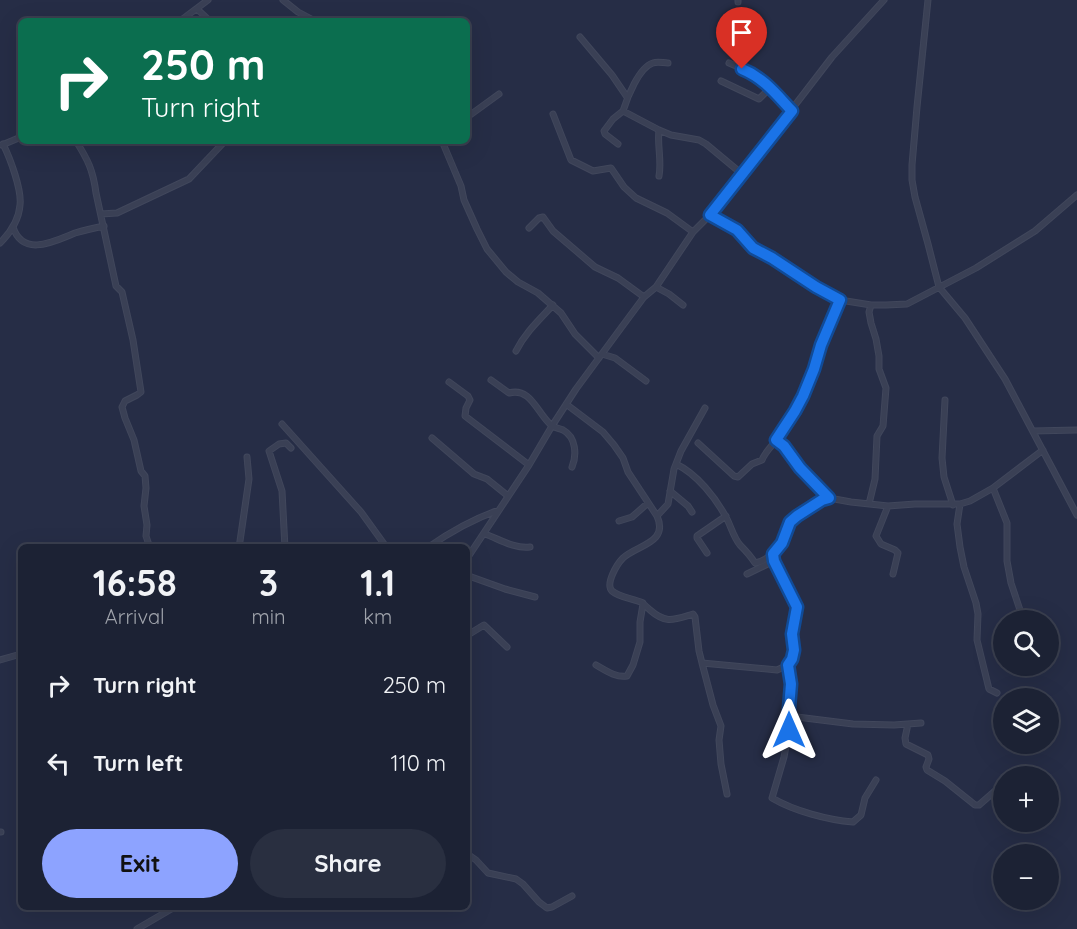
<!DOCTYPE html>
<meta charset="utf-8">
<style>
:root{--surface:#1c2234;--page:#292f40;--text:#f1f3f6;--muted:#a0a4ac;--line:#3a3f4f;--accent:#8da3ff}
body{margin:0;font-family:Quicksand,sans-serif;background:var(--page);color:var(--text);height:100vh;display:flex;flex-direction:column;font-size:22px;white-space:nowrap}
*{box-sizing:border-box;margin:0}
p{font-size:20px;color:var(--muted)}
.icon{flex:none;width:33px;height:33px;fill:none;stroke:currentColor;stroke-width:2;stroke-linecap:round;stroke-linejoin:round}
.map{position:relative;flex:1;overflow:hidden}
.drawer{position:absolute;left:18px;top:544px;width:452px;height:366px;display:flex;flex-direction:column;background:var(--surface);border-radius:9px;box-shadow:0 6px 24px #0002,0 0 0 2px var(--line)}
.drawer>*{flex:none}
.hud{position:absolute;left:18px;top:18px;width:452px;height:126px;border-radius:9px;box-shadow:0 6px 24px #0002,0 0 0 2px var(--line);background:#0b6e4f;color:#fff;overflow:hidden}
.controls{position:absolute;left:993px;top:610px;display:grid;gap:12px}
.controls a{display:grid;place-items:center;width:66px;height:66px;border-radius:50%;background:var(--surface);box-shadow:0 6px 24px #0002,0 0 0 2px var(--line);font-size:30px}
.pin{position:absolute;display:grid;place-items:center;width:51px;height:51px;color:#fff;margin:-62px -26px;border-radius:50% 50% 50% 0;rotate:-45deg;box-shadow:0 0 6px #0007}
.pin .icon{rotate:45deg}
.me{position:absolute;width:66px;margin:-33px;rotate:0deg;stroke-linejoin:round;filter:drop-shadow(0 0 4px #0008)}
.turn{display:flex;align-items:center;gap:21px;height:126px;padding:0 24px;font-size:27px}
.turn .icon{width:78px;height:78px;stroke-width:2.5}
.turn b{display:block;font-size:42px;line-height:51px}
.eta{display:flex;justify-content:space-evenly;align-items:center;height:102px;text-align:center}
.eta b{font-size:36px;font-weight:700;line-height:42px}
.cta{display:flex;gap:12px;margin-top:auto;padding:12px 24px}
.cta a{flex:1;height:69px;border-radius:36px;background:var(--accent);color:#111;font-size:24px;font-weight:700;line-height:69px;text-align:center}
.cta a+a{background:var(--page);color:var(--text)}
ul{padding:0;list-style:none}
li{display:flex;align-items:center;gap:18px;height:78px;padding:0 24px}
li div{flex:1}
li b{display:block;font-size:22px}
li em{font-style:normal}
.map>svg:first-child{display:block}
</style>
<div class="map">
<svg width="1077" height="929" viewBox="0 0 1077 929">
<rect width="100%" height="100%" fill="#262d46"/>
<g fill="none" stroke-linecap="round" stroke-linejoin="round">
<g stroke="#41475c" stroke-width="7">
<path id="minor" d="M283,0l15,12 17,9
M738,0v2
M928,0l-11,107 -5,58v15l3,17 13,47 11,43 26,31 40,61 72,136
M197,9l13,12
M180,21l28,-21
M580,37l32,38 15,22
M729,63l26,11 8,6 29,31
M721,81l38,18 11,-11
M623,111c4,-13 16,-44 30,-48 5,-2 10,0 15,0
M553,114l18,46 22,11 18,-3 13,19 12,11 31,15 26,19
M466,118l33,-24
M76,141c12,19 17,29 20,52l20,93 6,6 11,48 8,52 -4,3 -12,6 -3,6 3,11 9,22 7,31 4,5 1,12 -2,18 3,19 -1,11 4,12
M442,141l19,45 3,14 13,29 10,20 19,23 12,10 20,11 23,20 14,21 24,24
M618,144l-13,-10 -1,-3 9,-12 10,-8 36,19 12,5 28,5 7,4 36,30
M2,145l19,-8
M659,176c3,-15 -2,-31 0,-46
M101,214l16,-1 72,-34 36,-38
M710,215l27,15 15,18 64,39 24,13 31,5h15l21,-1 69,-36 59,-37 42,-36
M13,227c10,31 42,14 62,6 10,-3 19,-5 29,-7
M529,228l10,-10 4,-1 10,14 42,36 23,11 26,19
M0,243c10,-10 19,-24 20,-38 2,-15 -10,-47 -17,-61
M656,287l13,7 14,11
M516,351c9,-18 23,-31 37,-46
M602,354l13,4 31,23
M491,380l18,13c22,-6 28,20 42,32 3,3 8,3 12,5 13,7 14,25 9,37
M449,382l19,14 2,4 -4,8 -1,8 64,49
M945,400l-3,58 2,19 9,28
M566,404l37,28 11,13 9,13 5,14 29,44c12,27 -20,29 -34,42 -6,6 -18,26 -11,33 8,7 21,7 31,12 0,1 6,6 7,7 16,14 23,10 43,4l2,3 4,34 3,12 75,7 11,-5 4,-6 1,-9 -1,-15 5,-28 -23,-46 -1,-7 9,-11 8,-21 7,-6 25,-16 7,-2 22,4 37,4 27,-2h45l10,-3 23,-13 50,-38
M282,424l79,88 26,36
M1033,431l44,-1
M432,438l42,36 13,5 21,17
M776,440l8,6 16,22 29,30
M698,443l36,33 4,1 14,-13 10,-4c3,-8 10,-14 15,-21 10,-13 18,-28 26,-43l37,-96
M676,464c21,10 40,34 51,55 4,8 7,19 13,26 6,6 10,10 15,18 7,-1 13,-5 18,-10
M993,488l14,35v38l4,22 10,30
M670,491l18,15 4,6
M869,504l6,-25 2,-43 6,-10 3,-38 -7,-19v-13l-3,-17 -5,-16 -2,-11 2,-7
M960,504l-3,20 3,23 4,20 12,36 2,11 -1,26 12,49 8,4
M888,506l-12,30 5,8 14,6 3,3 -5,21
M657,516l11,-12 6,-35 7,-18 24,-43
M619,521l13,-4 16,-14
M485,534c14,5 29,15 45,13
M239,548l10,-69 -2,-22
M285,548l-3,-57 -13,-40 10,-7 7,-1 5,5
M427,548c23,-16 46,-29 72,-38
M707,553l-10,-15v-2l29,-20
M466,560l63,-95 23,-39 24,-37 45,-61 23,-31 12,-10 37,-55 17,-17 32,-41 90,-117 52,-57
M747,574l27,-13
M466,575l39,14 30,8
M466,636l18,-11 23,22
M0,660l21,-6
M702,663l11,42 8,21 -2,14 2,24 6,30
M596,665c9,5 20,13 31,11l6,-11 7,-23v-20l3,-18
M788,665l3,19 -2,24v22l-5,27 -12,41c22,13 56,22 81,24l8,-7 4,-17 11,-18
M789,716l64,8 41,1 27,-2
M908,724l-3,14 1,6 22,11 1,4 -3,8 1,3 18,11 30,24h4l24,-21
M0,832h1
M466,853l10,7 12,13 28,6 7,5 16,18 8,6 5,-1 20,-11
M137,929l36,-21"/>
</g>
<use href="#minor" stroke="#3a4055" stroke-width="5"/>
</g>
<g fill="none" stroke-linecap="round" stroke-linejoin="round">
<g stroke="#114b97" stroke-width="15">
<path id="route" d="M742,69c22,9 34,25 50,42l-82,104 27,15 16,18 19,10 44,29 24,13 -19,45 -7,24 -11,27 -8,15 -19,29 8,6 16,22 29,30 -7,2 -25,16 -7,6 -8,21 -9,11 1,7 23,46 -5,27 2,16 -2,9 -4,6 3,19 -2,24v22"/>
</g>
<use href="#route" stroke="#1a73e8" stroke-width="10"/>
</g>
</svg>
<div class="controls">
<a><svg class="icon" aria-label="search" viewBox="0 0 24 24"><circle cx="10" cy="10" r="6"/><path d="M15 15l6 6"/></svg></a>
<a><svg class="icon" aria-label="layers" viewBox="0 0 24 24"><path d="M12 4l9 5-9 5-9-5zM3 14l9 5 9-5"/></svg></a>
<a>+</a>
<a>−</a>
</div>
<div class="pin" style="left:742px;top:69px;background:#d93025"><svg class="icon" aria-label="arrive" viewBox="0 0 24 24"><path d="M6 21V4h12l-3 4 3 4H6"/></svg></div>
<svg class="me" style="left:789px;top:730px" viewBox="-20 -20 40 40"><path d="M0-17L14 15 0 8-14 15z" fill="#1a73e8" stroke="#fff" stroke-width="4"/></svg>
<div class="hud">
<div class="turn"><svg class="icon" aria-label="right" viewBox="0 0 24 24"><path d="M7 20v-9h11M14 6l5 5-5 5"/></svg><div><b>250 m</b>Turn right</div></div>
</div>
<section class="drawer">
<div class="eta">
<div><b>16:58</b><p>Arrival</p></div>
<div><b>3</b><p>min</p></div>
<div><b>1.1</b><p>km</p></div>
</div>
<ul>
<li><svg class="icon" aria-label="right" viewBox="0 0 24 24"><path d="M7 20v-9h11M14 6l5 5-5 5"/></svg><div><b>Turn right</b></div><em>250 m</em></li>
<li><svg class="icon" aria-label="left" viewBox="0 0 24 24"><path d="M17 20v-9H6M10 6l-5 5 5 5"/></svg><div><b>Turn left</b></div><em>110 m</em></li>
</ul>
<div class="cta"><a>Exit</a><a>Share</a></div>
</section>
</div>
